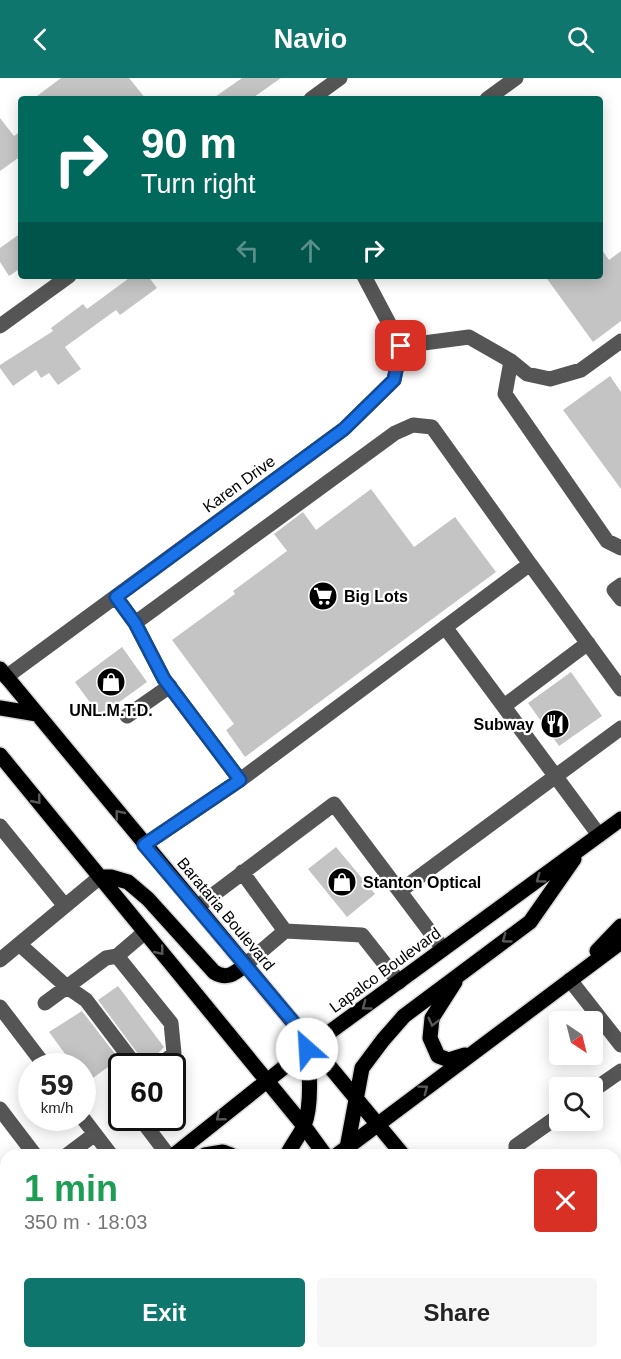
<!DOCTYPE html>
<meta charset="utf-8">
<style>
:root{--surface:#fff;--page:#f6f6f6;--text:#222;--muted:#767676;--accent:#0f766e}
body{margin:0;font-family:Arial,sans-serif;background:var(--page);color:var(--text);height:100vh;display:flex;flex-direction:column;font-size:22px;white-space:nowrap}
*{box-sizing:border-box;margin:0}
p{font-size:20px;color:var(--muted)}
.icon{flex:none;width:33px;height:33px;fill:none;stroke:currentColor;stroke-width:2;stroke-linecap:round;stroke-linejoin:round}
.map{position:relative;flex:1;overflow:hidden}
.sheet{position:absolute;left:0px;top:1071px;width:621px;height:210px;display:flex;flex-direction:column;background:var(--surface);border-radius:18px 18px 0 0;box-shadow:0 3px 15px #0003}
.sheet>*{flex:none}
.guide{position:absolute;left:18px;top:18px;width:585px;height:183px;border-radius:6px;box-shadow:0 3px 15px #0003;background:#00695c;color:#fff;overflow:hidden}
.needle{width:39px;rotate:145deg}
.buttons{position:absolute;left:549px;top:933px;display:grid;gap:12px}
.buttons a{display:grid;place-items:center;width:54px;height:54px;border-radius:6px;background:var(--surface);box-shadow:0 3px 15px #0003;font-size:30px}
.speed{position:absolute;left:18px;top:975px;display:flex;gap:12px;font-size:30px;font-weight:700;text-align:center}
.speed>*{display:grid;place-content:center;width:78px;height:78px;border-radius:50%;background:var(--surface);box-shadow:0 3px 15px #0003;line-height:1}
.speed small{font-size:15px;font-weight:400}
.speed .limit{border:3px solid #111;border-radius:9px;background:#fff;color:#111}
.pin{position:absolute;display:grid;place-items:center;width:51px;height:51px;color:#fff;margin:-26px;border-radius:12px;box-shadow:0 3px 9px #0006}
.me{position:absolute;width:66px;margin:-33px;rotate:334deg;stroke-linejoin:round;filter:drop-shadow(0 0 4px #0008)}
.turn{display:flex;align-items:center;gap:21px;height:126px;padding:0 24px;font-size:27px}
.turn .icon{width:78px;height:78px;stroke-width:2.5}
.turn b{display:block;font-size:42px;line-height:51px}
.lanes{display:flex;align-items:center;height:57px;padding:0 24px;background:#0003;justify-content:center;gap:30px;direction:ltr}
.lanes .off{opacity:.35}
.round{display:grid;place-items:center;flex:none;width:63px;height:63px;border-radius:6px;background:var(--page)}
.head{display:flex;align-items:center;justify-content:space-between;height:102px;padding:0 24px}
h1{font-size:36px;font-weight:600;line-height:45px;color:#1e9e55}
.action{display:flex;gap:12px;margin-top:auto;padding:12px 24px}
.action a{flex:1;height:69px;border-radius:6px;background:var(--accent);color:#fff;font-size:24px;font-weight:600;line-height:69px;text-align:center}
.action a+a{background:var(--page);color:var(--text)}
header{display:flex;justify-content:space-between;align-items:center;height:78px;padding:0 24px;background:var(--accent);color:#fff;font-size:27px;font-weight:600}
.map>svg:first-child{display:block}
</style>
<header><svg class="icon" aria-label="back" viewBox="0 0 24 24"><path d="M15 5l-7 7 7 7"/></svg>Navio<svg class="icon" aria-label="search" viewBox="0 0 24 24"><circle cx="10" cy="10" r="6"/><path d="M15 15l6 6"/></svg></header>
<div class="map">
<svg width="621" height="1281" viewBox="0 0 621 1281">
<rect width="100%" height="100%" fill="#fff"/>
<path fill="#c4c4c4" d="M61,0h68l17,21h-113z
M242,0h39l-30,21h-39z
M0,40l14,18 7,-5v25l-21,15z
M21,155v35l-12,8 -9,-14v-14z
M600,169l9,13 12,-9v70l-28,21 -48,-66h55z
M132,198h16l9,12 -37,27 -4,-5 -51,37 16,22 -23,16 -9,-12 -8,5 -5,-8 -23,16 -13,-18v-3l53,-34 -2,-3 32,-24 4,5z
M610,298l11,16v97l-58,-79z
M371,411l43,58 41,-30 41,55 -251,185 -19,-27 8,-6 -62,-84 63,-46 -2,-3 54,-40 -13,-17 29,-22 13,18z
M122,569l25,35 -47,34 -25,-34z
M571,594l31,44 -43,30 -31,-43z
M336,769l39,47 -28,23 -39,-48z
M118,908l46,61 -11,12 -3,7h-3l-49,-66z
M82,933l37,48 -37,27v-20h-8l-25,-34z"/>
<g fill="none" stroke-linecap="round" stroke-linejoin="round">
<g stroke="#dbdbdb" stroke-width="18">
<path id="major" d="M0,591l403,486
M0,630l37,6
M0,677l304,371 21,29
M100,799h11l17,5 20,17 66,73c13,8 20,2 31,-7
M597,873l24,-25
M455,904l-23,36 -2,20 8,18 11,4 16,-5
M174,1077l138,-110 309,-226
M205,1077l18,-3 8,3
M287,1077c5,-10 12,-19 17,-29 9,-23 5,-61 2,-86
M337,1077l284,-213
M348,1077l-1,-7 15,-80 21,-28 21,-24 126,-94 44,-63
M0,1208l6,-5
M0,1255l6,-8
M492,1275l5,6
M554,1275l13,6
M70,1281l8,-6"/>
</g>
<path stroke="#555" stroke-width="15" d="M311,21l29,-21
M487,21l29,-21
M0,248l69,-50
M401,268l68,-9 42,24 16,13 23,5 31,-9 40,-29
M511,283l-6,33 102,147 14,7
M530,486l91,125
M621,507l-7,5 7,9
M116,519l19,26 29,56 76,101 -96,65
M135,545l260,-190 18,-8 19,2 98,137 -290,216
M445,549l154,208
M6,599l338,-248 50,-49 7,-34 -37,-70
M504,628l84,-63
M127,638l43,-30
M0,748l65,80 -65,54
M242,794l43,59 77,4 37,47
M400,813l221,-163
M65,828l35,-29
M197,829l137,-103 109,145
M19,866l48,43 19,13 50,66
M117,878l28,-24
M245,887l40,-34
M570,902l51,65
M45,925l61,-45 11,-2 54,67 3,30 -14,13
M0,929l45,59
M592,1013l29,-20
M0,1031l35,46
M82,1039l29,38
M140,1040l28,37
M67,1077l28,-21
M516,1077v-9l44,-31
M0,1122l6,8
M0,1187l6,8
M615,1198l6,-4
M160,1275l4,6
M187,1281l7,-6
M271,1281l8,-6"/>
<use href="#major" stroke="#000" stroke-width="15"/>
</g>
<defs><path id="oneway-chevron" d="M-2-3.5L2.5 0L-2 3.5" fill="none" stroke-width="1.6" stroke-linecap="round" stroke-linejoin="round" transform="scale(1.5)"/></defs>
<g stroke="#595959">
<use href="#oneway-chevron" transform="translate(37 722) rotate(51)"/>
<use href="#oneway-chevron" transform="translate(119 736) rotate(-129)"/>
<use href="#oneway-chevron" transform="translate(540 801) rotate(144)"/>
<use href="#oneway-chevron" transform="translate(506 861) rotate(144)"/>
<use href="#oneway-chevron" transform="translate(160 873) rotate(51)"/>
<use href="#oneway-chevron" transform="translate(366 928) rotate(144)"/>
<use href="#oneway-chevron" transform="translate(433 944) rotate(104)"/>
<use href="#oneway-chevron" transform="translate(424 1011) rotate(-37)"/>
<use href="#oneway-chevron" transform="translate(220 1039) rotate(141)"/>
</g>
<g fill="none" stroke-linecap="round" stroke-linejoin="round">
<g stroke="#114b97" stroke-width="15">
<path id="route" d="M307,971l-2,-13 -161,-191 96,-65 -76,-101 -29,-56 -19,-26 228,-168 50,-49 7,-34"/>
</g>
<use href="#route" stroke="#1a73e8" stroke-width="10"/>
</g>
<defs>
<g id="supermarket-disc" transform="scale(1.5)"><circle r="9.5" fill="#000" stroke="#fff"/><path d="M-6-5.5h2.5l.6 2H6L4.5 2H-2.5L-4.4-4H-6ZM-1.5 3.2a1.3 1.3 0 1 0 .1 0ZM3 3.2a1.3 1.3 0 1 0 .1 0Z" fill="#fff"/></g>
<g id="shop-disc" transform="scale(1.5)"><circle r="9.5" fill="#000" stroke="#fff"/><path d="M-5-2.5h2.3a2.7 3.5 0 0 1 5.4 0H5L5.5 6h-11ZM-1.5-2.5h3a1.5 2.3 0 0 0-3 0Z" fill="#fff"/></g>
<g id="restaurant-disc" transform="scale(1.5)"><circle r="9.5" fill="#000" stroke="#fff"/><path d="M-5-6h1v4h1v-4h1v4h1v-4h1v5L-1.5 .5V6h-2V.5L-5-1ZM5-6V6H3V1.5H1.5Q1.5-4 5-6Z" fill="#fff"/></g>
</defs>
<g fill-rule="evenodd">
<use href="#supermarket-disc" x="323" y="518"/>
<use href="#shop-disc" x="111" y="604"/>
<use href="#restaurant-disc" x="555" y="646"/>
<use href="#shop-disc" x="342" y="804"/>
</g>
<g text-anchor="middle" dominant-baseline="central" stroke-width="4.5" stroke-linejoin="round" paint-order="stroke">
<g font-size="16" fill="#000" stroke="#fff">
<text transform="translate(239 406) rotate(-36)">Karen Drive</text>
<text transform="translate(226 836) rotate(50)">Barataria Boulevard</text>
<text transform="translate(385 892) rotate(-36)">Lapalco Boulevard</text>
</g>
<g font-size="16" font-weight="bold" fill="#000" stroke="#fff" text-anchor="start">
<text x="344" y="518">Big Lots</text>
<text x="111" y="632" text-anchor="middle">UNL.M.T.D.</text>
<text x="534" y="646" text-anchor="end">Subway</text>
<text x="363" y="804">Stanton Optical</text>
</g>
</g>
</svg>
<div class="buttons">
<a><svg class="needle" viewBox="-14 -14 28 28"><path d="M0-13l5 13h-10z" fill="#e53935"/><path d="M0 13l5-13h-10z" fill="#767676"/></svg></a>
<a><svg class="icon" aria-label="search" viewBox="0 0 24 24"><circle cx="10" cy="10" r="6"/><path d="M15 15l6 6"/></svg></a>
</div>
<div class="speed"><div>59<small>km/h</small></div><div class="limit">60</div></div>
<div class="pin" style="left:401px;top:268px;background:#d93025"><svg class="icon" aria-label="arrive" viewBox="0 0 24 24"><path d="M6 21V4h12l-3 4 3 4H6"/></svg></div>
<svg class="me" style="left:307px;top:971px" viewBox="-20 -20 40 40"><circle r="19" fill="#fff"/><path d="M0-13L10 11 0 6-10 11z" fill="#1a73e8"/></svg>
<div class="guide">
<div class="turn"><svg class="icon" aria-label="right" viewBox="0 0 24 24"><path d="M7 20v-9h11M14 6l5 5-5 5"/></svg><div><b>90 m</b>Turn right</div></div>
<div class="lanes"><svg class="icon off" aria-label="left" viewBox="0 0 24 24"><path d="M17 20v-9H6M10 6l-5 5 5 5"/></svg><svg class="icon off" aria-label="ahead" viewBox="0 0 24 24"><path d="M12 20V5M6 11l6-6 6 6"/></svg><svg class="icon" aria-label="right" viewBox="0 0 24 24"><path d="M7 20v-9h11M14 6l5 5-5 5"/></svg></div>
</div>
<section class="sheet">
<div class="head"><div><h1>1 min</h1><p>350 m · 18:03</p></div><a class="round" style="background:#d93025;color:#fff"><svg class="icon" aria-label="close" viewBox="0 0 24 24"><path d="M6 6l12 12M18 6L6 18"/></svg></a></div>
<div class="action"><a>Exit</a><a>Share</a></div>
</section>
</div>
